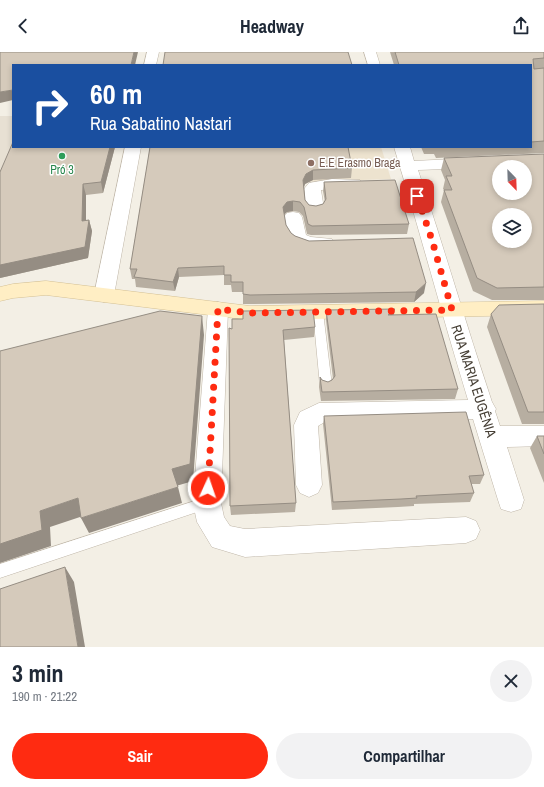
<!DOCTYPE html>
<html lang="pt">
<meta charset="utf-8">
<style>
:root{--surface:#fff;--page:#f2f2f3;--text:#1f2937;--muted:#747a83;--accent:#ff2b11}
body{margin:0;font-family:"Archivo Narrow",sans-serif;background:var(--page);color:var(--text);height:100vh;display:flex;flex-direction:column;font-size:15px;white-space:nowrap}
*{box-sizing:border-box;margin:0}
p{font-size:13px;color:var(--muted)}
.icon{flex:none;width:22px;height:22px;fill:none;stroke:currentColor;stroke-width:2;stroke-linecap:round;stroke-linejoin:round}
.map{position:relative;height:595px;overflow:hidden}
.drawer{display:flex;flex-direction:column;background:var(--surface);flex:1}
.drawer>*{flex:none}
.top-card{position:absolute;left:12px;top:12px;width:520px;height:84px;border-radius:0px;box-shadow:0 2px 6px #0003;background:#1a4fa0;color:#fff;overflow:hidden}
.needle{width:26px;rotate:157deg}
.tools{position:absolute;left:492px;top:108px;display:grid;gap:8px}
.tools a{display:grid;place-items:center;width:40px;height:40px;border-radius:50%;background:var(--surface);box-shadow:0 2px 6px #0003;font-size:20px}
.pin{position:absolute;display:grid;place-items:center;width:34px;height:34px;color:#fff;margin:-17px;border-radius:8px;box-shadow:0 2px 6px #0006}
.me{position:absolute;width:44px;margin:-22px;rotate:3deg;stroke-linejoin:round;filter:drop-shadow(0 0 3px #0008)}
.turn{display:flex;align-items:center;gap:14px;height:84px;padding:0 12px;font-size:18px}
.turn .icon{width:52px;height:52px;stroke-width:2.5}
.turn b{display:block;font-size:28px;line-height:34px}
.round{display:grid;place-items:center;flex:none;width:42px;height:42px;border-radius:21px;background:var(--page)}
.headline{display:flex;align-items:center;justify-content:space-between;height:68px;padding:0 12px}
h1{font-size:24px;font-weight:700;line-height:30px}
.cta{display:flex;gap:8px;margin-top:auto;padding:8px 12px}
.cta a{flex:1;height:46px;border-radius:24px;background:var(--accent);color:#fff;font-size:16px;font-weight:700;line-height:46px;text-align:center}
.cta a+a{background:var(--page);color:var(--text)}
header{display:flex;justify-content:space-between;align-items:center;height:52px;padding:0 12px;background:var(--surface);font-size:18px;font-weight:700}
.map>svg:first-child{display:block}
</style>
<header><svg class="icon" aria-label="back" viewBox="0 0 24 24"><path d="M15 5l-7 7 7 7"/></svg>Headway<svg class="icon" aria-label="share" viewBox="0 0 24 24"><path d="M12 15V3M7 8l5-5 5 5M5 13v7h14v-7"/></svg></header>
<div class="map">
<svg width="544" height="595" viewBox="0 0 544 595">
<rect width="100%" height="100%" fill="#f3efe5"/>
<path fill="#e7e0d3" d="M0,64h13v31l-13,45z"/>
<path fill="#ede3cf" d="M236,95h145l10,32 -89,3z"/>
<g fill="none" stroke-linecap="round" stroke-linejoin="round">
<g stroke="#bfb6a8" stroke-width="1">
<path id="lane" d="M318,256l4,1 1,3 9,74 -2,3 -4,2 -4,-2 -2,-3 -7,-74 1,-3z
M207,445l5,2 2,4 -2,4 -212,71v-14z"/>
</g>
<g stroke="#bfb6a8" stroke-width="1">
<path id="street" d="M147,0h12l-3,13h-12z
M364,0h12l4,13h-12z
M125,95h16l-27,148 -3,5 -7,2 -7,-2 -3,-5z
M394,95h16l4,14 59,-3 6,2 2,3 -2,3 -6,2 -55,2c26,77 48,155 74,232l4,7 -1,2 5,15h44v20l-37,1 17,53 -3,9 -10,3 -10,-3 -3,-9 -25,-81 -150,4 -5,3 4,59 -4,8 -9,4 -9,-4 -4,-8 -2,-60 6,-13 19,-9 149,-3c-26,-84 -48,-169 -74,-253z
M332,127l28,1 2,4 -2,4 -39,2 3,19 -3,4 -6,1 -6,-1 -3,-4 -2,-20 5,-6z
M293,160l6,1 3,4 4,18 5,2 21,2 2,4 -2,4c-11,3 -37,4 -43,-8 -4,-6 -4,-15 -5,-22l3,-4z
M218,250l7,2 3,5 -7,194 3,14 6,9 15,3 221,-12 10,4 4,9 -4,9 -10,4 -221,14 -33,-10 -15,-25 -4,-19 15,-194 3,-5z"/>
</g>
<g stroke="#d5c194" stroke-width="1">
<path id="secondary" d="M46,229l204,25 294,-5v14l-294,5 -204,-25 -33,3 -13,3v-14l13,-3z"/>
</g>
<use href="#lane" fill="#fff" fill-rule="evenodd"/>
<use href="#street" fill="#fff" fill-rule="evenodd"/>
<use href="#secondary" fill="#ffeec4" fill-rule="evenodd"/>
</g>
<path fill="#b7aea1" d="M390,0h154v101l-108,5 -2,-4h-10l-3,-7h110v-82h-137z
M13,95h102l-12,46 -17,2v25h3l3,11 -4,27 -88,20v-106z
M150,95l202,21 -1,10 -38,2 -8,4 -1,3 1,13 4,5 7,1 7,-2 2,-2 -2,-11 1,-9 85,42 -2,10 -96,1 -4,-1 -4,-18 -4,-4 -6,-1 -6,1 -3,2 2,11 5,8 4,3 14,5 115,52 -10,9 -164,2h-7v-12h-11l-1,-7h-7v-10l-45,2 -4,14 -39,-4 -1,-8h-3l-2,-10z
M544,102v146h-52l-19,-9 -32,-89 3,-12 -1,-1 2,-9 -4,-10 3,-12z
M544,252v120h-22l-35,-97 4,-13z
M326,258l68,5 64,74 -3,10 -134,2 -2,-14 1,-10 2,3 6,2 5,-3 -7,-59z
M315,275l-1,10 -30,3 12,163 -1,9 -64,3 -1,-9 2,-177z
M324,364l160,59 -4,9h-9l3,9 -4,9 -56,2v2l-16,1 -66,3 -9,-86z
M537,384h7v47l-14,-35z"/>
<path fill="#958d83" d="M134,0h4l-3,13h-4z
M13,38v10l-13,3v-11z
M110,95h5l-12,46 -2,-11z
M313,118v10l-8,4 -2,5v-9l3,-6z
M83,132l3,11v37l-4,-11z
M293,149v10l-6,1 -4,4v-9l4,-5z
M89,168l3,11 -4,27 -88,20v-13z
M178,216l1,9 -4,14 -2,-9z
M426,231l-2,10 -10,9 2,-10z
M395,257l-2,10 -5,-4z
M202,264l2,19 -11,146 -17,5 -4,-17z
M178,435l4,16 -93,30 -8,-15z
M78,446l8,17 -36,12 1,19 -51,17v-19l40,-33z
M65,515l9,15 11,65h-7z"/>
<path fill="#d5cabb" stroke="#958d83" fill-rule="evenodd" d="M0,0h134l-3,13h-118v25l-13,2z
M165,0h183l4,13h-189z
M395,0h149v6l-11,1 1,10 10,-1v73l-13,1v-77h-132z
M13,90v5h97l-9,35 -18,2 -1,37 7,-1 -4,27 -85,18v-93z
M150,95h198l4,21 -39,2 -7,4 -3,6 2,20 4,5 7,1 7,-2 3,-5 -2,-17 71,-2 14,44 -97,2 -4,-2 -4,-17 -4,-5 -7,-1 -6,1 -4,5 3,18 5,8 4,3 14,5 104,-3 13,45 -10,9 -166,3 -7,-1v-12h-12v-7h-7v-9l-46,2 -5,14 -39,-5 3,-8h-7z
M544,102v133l-47,1 -20,-10 -33,-88h8l-6,-14h6l-8,-18zM499,115h26v26h-26zM499,163h26v26h-26z
M544,252v108h-16l-37,-98 8,-9z
M395,257l-7,6 48,-1 22,75 -136,3 -2,-15 2,3 6,2 4,-2 3,-4 -9,-66z
M313,258l2,17 -32,3 13,173 -66,3 -1,-178 3,1v-10h11v-8z
M160,259l42,5 -12,148 -18,5 6,18 -97,31 -3,-20 -38,13 2,19 -42,14v-193z
M466,360l18,63 -15,1 5,17 -58,3 1,2 -16,1 -68,3 -9,-86z
M537,384h7v18z
M65,515l13,80h-78v-58z"/>
<g fill="none" stroke-linecap="round" stroke-linejoin="round">
<path stroke="#ff2b11" stroke-width="7" stroke-dasharray="0 12.6" d="M208,436l10,-179 32,4 202,-3 -20,-70 -15,-44"/>
</g>
<circle fill="#2e9e5b" stroke="#fff" stroke-width="1.5" cx="62" cy="104" r="4"/>
<circle fill="#8d6e63" stroke="#fff" stroke-width="1.5" cx="311" cy="111" r="4"/>
<g text-anchor="middle" dominant-baseline="central" stroke-width="3" stroke-linejoin="round" paint-order="stroke">
<g font-size="12" fill="#785e54" stroke="#fff" text-anchor="start">
<text x="319" y="111">E.E Erasmo Braga</text>
</g>
<g font-size="12" fill="#27864d" stroke="#fff">
<text x="62" y="118">Pró 3</text>
</g>
<g font-size="14" fill="#463f35" stroke="#fff">
<text transform="translate(474 329) rotate(72)">RUA MARIA EUGÊNIA</text>
</g>
</g>
</svg>
<div class="tools">
<a><svg class="needle" viewBox="-14 -14 28 28"><path d="M0-13l5 13h-10z" fill="#e53935"/><path d="M0 13l5-13h-10z" fill="#747a83"/></svg></a>
<a><svg class="icon" aria-label="layers" viewBox="0 0 24 24"><path d="M12 4l9 5-9 5-9-5zM3 14l9 5 9-5"/></svg></a>
</div>
<div class="pin" style="left:417px;top:144px;background:#d93025"><svg class="icon" aria-label="arrive" viewBox="0 0 24 24"><path d="M6 21V4h12l-3 4 3 4H6"/></svg></div>
<svg class="me" style="left:208px;top:436px" viewBox="-20 -20 40 40"><circle r="17" fill="#ff2b11" stroke="#fff" stroke-width="3"/><path d="M0-11L8 9 0 5-8 9z" fill="#fff"/></svg>
<div class="top-card">
<div class="turn"><svg class="icon" aria-label="right" viewBox="0 0 24 24"><path d="M7 20v-9h11M14 6l5 5-5 5"/></svg><div><b>60 m</b>Rua Sabatino Nastari</div></div>
</div>
</div>
<section class="drawer">
<div class="headline"><div><h1>3 min</h1><p>190 m · 21:22</p></div><a class="round"><svg class="icon" aria-label="close" viewBox="0 0 24 24"><path d="M6 6l12 12M18 6L6 18"/></svg></a></div>
<div class="cta"><a>Sair</a><a>Compartilhar</a></div>
</section>
